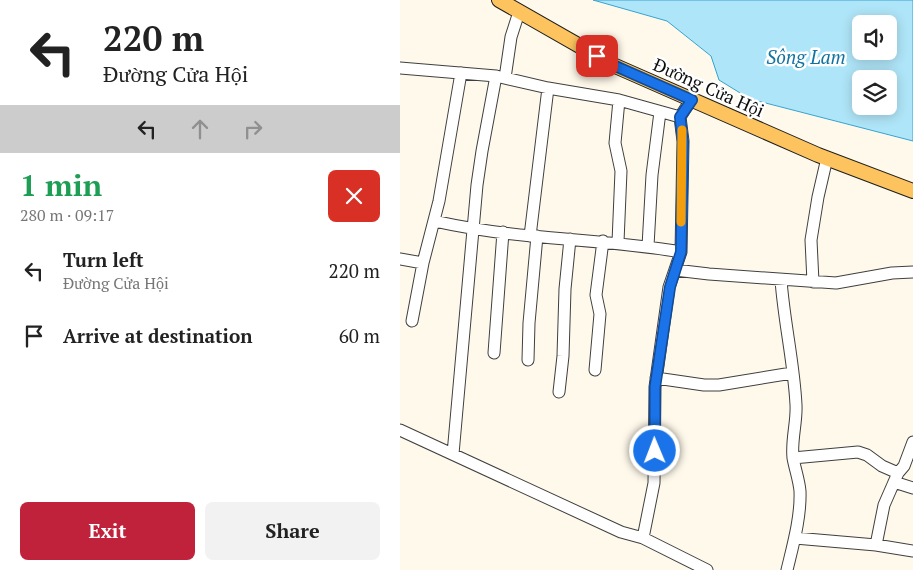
<!DOCTYPE html>
<meta charset="utf-8">
<style>
:root{--surface:#fff;--page:#f2f2f2;--text:#222;--muted:#767676;--accent:#c0213b}
body{margin:0;font-family:"PT Serif",serif;background:var(--page);color:var(--text);height:100vh;display:flex;flex-direction:column;font-size:19px;white-space:nowrap}
*{box-sizing:border-box;margin:0}
p{font-size:16px;color:var(--muted)}
.icon{flex:none;width:28px;height:28px;fill:none;stroke:currentColor;stroke-width:2;stroke-linecap:round;stroke-linejoin:round}
.map{position:relative;flex:1;overflow:hidden}
.drawer{display:flex;flex-direction:column;background:var(--surface);width:400px}
.drawer>*{flex:none}
.hud{background:#fff;color:var(--text);overflow:hidden}
.tools{position:absolute;left:452px;top:15px;display:grid;gap:10px}
.tools a{display:grid;place-items:center;width:45px;height:45px;border-radius:8px;background:var(--surface);box-shadow:0 2px 12px #0003;font-size:25px}
.pin{position:absolute;display:grid;place-items:center;width:42px;height:42px;color:#fff;margin:-21px;border-radius:10px;box-shadow:0 2px 8px #0006}
.me{position:absolute;width:55px;margin:-28px;rotate:359deg;stroke-linejoin:round;filter:drop-shadow(0 0 4px #0008)}
.turn{display:flex;align-items:center;gap:18px;height:105px;padding:0 20px;font-size:22px}
.turn .icon{width:65px;height:65px;stroke-width:2.5}
.turn b{display:block;font-size:35px;line-height:42px}
.lanes{display:flex;align-items:center;height:48px;padding:0 20px;background:#0003;justify-content:center;gap:25px;direction:ltr}
.lanes .off{opacity:.35}
.round{display:grid;place-items:center;flex:none;width:52px;height:52px;border-radius:8px;background:var(--page)}
.head{display:flex;align-items:center;justify-content:space-between;height:85px;padding:0 20px}
h1{font-size:30px;font-weight:800;line-height:38px;color:#1e9e55}
.action{display:flex;gap:10px;margin-top:auto;padding:10px 20px}
.action a{flex:1;height:58px;border-radius:8px;background:var(--accent);color:#fff;font-size:20px;font-weight:800;line-height:58px;text-align:center}
.action a+a{background:var(--page);color:var(--text)}
ul{padding:0;list-style:none}
li{display:flex;align-items:center;gap:15px;height:65px;padding:0 20px}
li div{flex:1}
li b{display:block;font-size:19px}
li em{font-style:normal}
main{display:flex;flex:1;min-height:0}
.map>svg:first-child{display:block}
</style>
<main>
<section class="drawer">
<div class="hud">
<div class="turn"><svg class="icon" aria-label="left" viewBox="0 0 24 24"><path d="M17 20v-9H6M10 6l-5 5 5 5"/></svg><div><b>220 m</b>Đường Cửa Hội</div></div>
<div class="lanes"><svg class="icon" aria-label="left" viewBox="0 0 24 24"><path d="M17 20v-9H6M10 6l-5 5 5 5"/></svg><svg class="icon off" aria-label="ahead" viewBox="0 0 24 24"><path d="M12 20V5M6 11l6-6 6 6"/></svg><svg class="icon off" aria-label="right" viewBox="0 0 24 24"><path d="M7 20v-9h11M14 6l5 5-5 5"/></svg></div>
</div>
<div class="head"><div><h1>1 min</h1><p>280 m · 09:17</p></div><a class="round" style="background:#d93025;color:#fff"><svg class="icon" aria-label="close" viewBox="0 0 24 24"><path d="M6 6l12 12M18 6L6 18"/></svg></a></div>
<ul>
<li><svg class="icon" aria-label="left" viewBox="0 0 24 24"><path d="M17 20v-9H6M10 6l-5 5 5 5"/></svg><div><b>Turn left</b><p>Đường Cửa Hội</p></div><em>220 m</em></li>
<li><svg class="icon" aria-label="arrive" viewBox="0 0 24 24"><path d="M6 21V4h12l-3 4 3 4H6"/></svg><div><b>Arrive at destination</b></div><em>60 m</em></li>
</ul>
<div class="action"><a>Exit</a><a>Share</a></div>
</section>
<div class="map">
<svg width="513" height="570" viewBox="0 0 513 570">
<rect width="100%" height="100%" fill="#fff9eb"/>
<path fill="#afe5f8" stroke="#34a4d1" fill-rule="evenodd" d="M193,0h320v141l-163,-42 -31,-19 -8,-24 -44,-35zM461,24h28v27h-28zM461,79h28v27h-28z"/>
<g fill="none" stroke-linecap="round" stroke-linejoin="round">
<g stroke="#3f3f3f" stroke-width="13">
<path id="minor" d="M0,68l96,8 52,12 71,12 61,17
M105,78l6,-41 8,-25
M34,221c32,7 65,12 98,15 50,5 99,7 149,16
M130,236l18,-148
M218,242l3,-71 -6,-28 4,-43
M248,246l4,-71 8,-63
M0,259l23,4
M275,270l34,4 127,9 56,-10 21,-1
M381,280c3,42 13,83 15,125 1,17 -5,35 -3,53 2,11 6,22 7,33 1,26 -7,54 -13,79
M413,282l-2,-42 7,-43 9,-39
M12,321l11,-58 16,-62 22,-128
M94,353l9,-121
M128,360l1,-37 8,-87
M195,370l5,-56 -4,-19 7,-54
M256,378l48,7h15l73,-12
M159,392l4,-36 2,-67 5,-50
M0,430l221,102 22,6 64,32
M53,454l24,-269 5,-34 14,-75
M393,458l65,-6 9,3 15,11 16,7 6,-7 9,-24
M494,482l19,6
M243,538l11,-55 1,-96 14,-100 12,-35 2,-111 -3,-24 11,-17
M395,538l81,7 37,6
M476,545l8,-40 14,-32"/>
</g>
<g stroke="#1d1d1d" stroke-width="16">
<path id="major" d="M99,0l114,65 205,90 95,36"/>
</g>
<use href="#minor" stroke="#fff" stroke-width="11"/>
<use href="#major" stroke="#fcc35e" stroke-width="14"/>
</g>
<g fill="none" stroke-linecap="round" stroke-linejoin="round">
<g stroke="#114b97" stroke-width="12">
<path id="route" d="M197,56l16,9 79,35 -12,17 3,25 -2,110 -11,35 -15,100v64"/>
</g>
<use href="#route" stroke="#1a73e8" stroke-width="9"/>
<path stroke="#f59e0b" stroke-width="9" d="M281,222l1,-92"/>
</g>
<g text-anchor="middle" dominant-baseline="central" stroke-width="5" stroke-linejoin="round" paint-order="stroke">
<g font-size="18" fill="#0c0c0c" stroke="#fff">
<text transform="translate(309 87) rotate(24)">Đường Cửa Hội</text>
</g>
<g font-size="19" font-style="italic" fill="#1273a1" stroke="#fff">
<text x="406" y="56">Sông Lam</text>
</g>
</g>
</svg>
<div class="tools">
<a><svg class="icon" aria-label="sound" viewBox="0 0 24 24"><path d="M4 9h4l5-4v14l-5-4H4zM17 9q2 3 0 6"/></svg></a>
<a><svg class="icon" aria-label="layers" viewBox="0 0 24 24"><path d="M12 4l9 5-9 5-9-5zM3 14l9 5 9-5"/></svg></a>
</div>
<div class="pin" style="left:197px;top:56px;background:#d93025"><svg class="icon" aria-label="arrive" viewBox="0 0 24 24"><path d="M6 21V4h12l-3 4 3 4H6"/></svg></div>
<svg class="me" style="left:255px;top:451px" viewBox="-20 -20 40 40"><circle r="17" fill="#1a73e8" stroke="#fff" stroke-width="3"/><path d="M0-11L8 9 0 5-8 9z" fill="#fff"/></svg>
</div>
</main>
